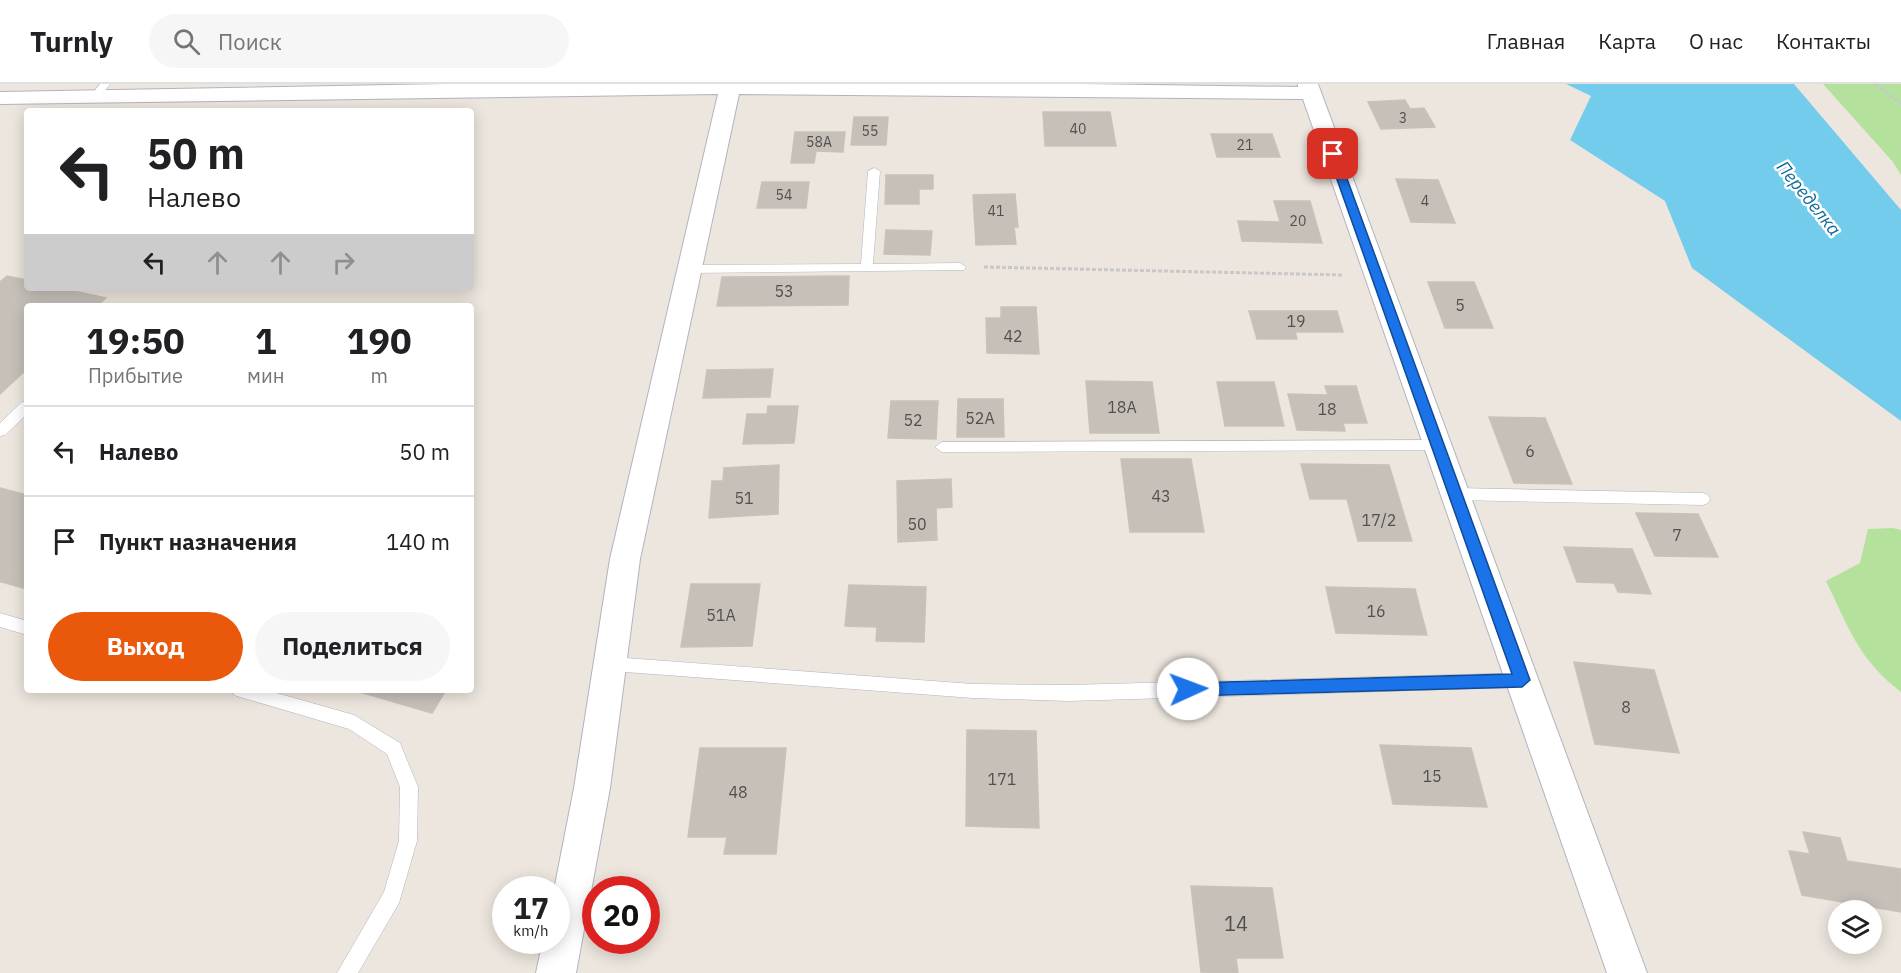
<!DOCTYPE html>
<html lang="ru">
<meta charset="utf-8">
<style>
:root{--surface:#fff;--page:#f6f6f6;--text:#202124;--muted:#757577;--line:#e0e0e0;--accent:#ea580c}
body{margin:0;font-family:"IBM Plex Sans",sans-serif;background:var(--page);color:var(--text);height:100vh;display:flex;flex-direction:column;font-size:22px;white-space:nowrap}
*{box-sizing:border-box;margin:0}
p{font-size:20px;color:var(--muted)}
.icon{flex:none;width:33px;height:33px;fill:none;stroke:currentColor;stroke-width:2;stroke-linecap:round;stroke-linejoin:round}
.map{position:relative;flex:1;overflow:hidden}
.sheet{position:absolute;left:24px;top:219px;width:450px;height:390px;display:flex;flex-direction:column;background:var(--surface);border-radius:6px;box-shadow:0 3px 15px #0003}
.sheet>*{flex:none}
.hud{position:absolute;left:24px;top:24px;width:450px;height:183px;border-radius:6px;box-shadow:0 3px 15px #0003;background:#fff;color:var(--text);overflow:hidden}
.buttons{position:absolute;left:1828px;top:816px;display:grid;gap:12px}
.buttons a{display:grid;place-items:center;width:54px;height:54px;border-radius:50%;background:var(--surface);box-shadow:0 3px 15px #0003;font-size:30px}
.speed{position:absolute;left:492px;top:792px;display:flex;gap:12px;font-size:30px;font-weight:700;text-align:center}
.speed>*{display:grid;place-content:center;width:78px;height:78px;border-radius:50%;background:var(--surface);box-shadow:0 3px 15px #0003;line-height:1}
.speed small{font-size:15px;font-weight:400}
.speed .limit{border:9px solid #d22;background:#fff;color:#111}
.pin{position:absolute;display:grid;place-items:center;width:51px;height:51px;color:#fff;margin:-26px;border-radius:12px;box-shadow:0 3px 9px #0006}
.me{position:absolute;width:66px;margin:-33px;rotate:88deg;stroke-linejoin:round;filter:drop-shadow(0 0 4px #0008)}
.turn{display:flex;align-items:center;gap:21px;height:126px;padding:0 24px;font-size:27px}
.turn .icon{width:78px;height:78px;stroke-width:2.5}
.turn b{display:block;font-size:42px;line-height:51px}
.lanes{display:flex;align-items:center;height:57px;padding:0 24px;background:#0003;justify-content:center;gap:30px;direction:ltr}
.lanes .off{opacity:.35}
.eta{display:flex;justify-content:space-evenly;align-items:center;height:102px;text-align:center}
.eta b{font-size:36px;font-weight:800;line-height:42px}
.primary-button{display:flex;gap:12px;margin-top:auto;padding:12px 24px}
.primary-button a{flex:1;height:69px;border-radius:36px;background:var(--accent);color:#fff;font-size:24px;font-weight:800;line-height:69px;text-align:center}
.primary-button a+a{background:var(--page);color:var(--text)}
ul{padding:0;list-style:none}
li{display:flex;align-items:center;gap:18px;height:90px;padding:0 24px;border-top:2px solid var(--line)}
li div{flex:1}
li b{display:block;font-size:22px}
li em{font-style:normal}
header{display:flex;align-items:center;gap:36px;box-sizing:border-box;height:84px;padding:0 30px;background:var(--surface);border-bottom:2px solid var(--line)}
header strong{font-size:28px}
nav{display:flex;gap:33px;margin-inline-start:auto;font-size:21px}
.search{width:420px;height:54px;background:var(--page);display:flex;align-items:center;gap:15px;box-sizing:border-box;padding:0 21px;border-radius:33px;color:var(--muted);font-size:22px}
.map>svg:first-child{display:block}
</style>
<header>
<strong>Turnly</strong>
<div class="search"><svg class="icon" aria-label="search" viewBox="0 0 24 24"><circle cx="10" cy="10" r="6"/><path d="M15 15l6 6"/></svg>Поиск</div>
<nav><a>Главная</a><a>Карта</a><a>О нас</a><a>Контакты</a></nav>
</header>
<div class="map">
<svg width="1901" height="889" viewBox="0 0 1901 889">
<rect width="100%" height="100%" fill="#ede6de"/>
<path fill="#b4e29c" d="M1823,0h78v91l-8,-13z
M1893,444l8,2v162c-43,-33 -52,-64 -75,-111l34,-18 8,-34z"/>
<path fill="#73ccec" d="M1566,0h228l107,126v211l-209,-153 -27,-67 -95,-61 21,-44z"/>
<path fill="#c6c0b9" stroke="#c8c2b8" stroke-width="1.5" d="M1405,16l5,9 14,-1 11,19 -54,2 -13,-27z
M1043,28h67l6,34h-71z
M854,33h34l-2,28h-35z
M795,48h50l-2,20 -27,-1 -2,12h-23z
M1211,50h61l8,23h-63z
M886,91h47v14h-14v15h-34z
M1396,95l42,1 17,43 -44,-1z
M762,98h47l-3,26h-49z
M1015,110l3,33h-4l2,17 -40,1 -3,-50z
M1274,117h36l12,42 -80,-2 -4,-20 42,1z
M886,146l46,1 -2,24 -46,-1z
M7,192l20,4v8h33l46,10 -9,8h-70v63l-27,25v-112z
M849,192l-1,29 -131,1 5,-29z
M1428,198h46l19,46h-48z
M1001,223h35l3,47 -52,-1 -1,-35h15z
M1249,227h88l6,21h-48l2,7h-40z
M773,285l-3,28 -67,1 4,-28z
M1086,297l66,1 7,51h-69z
M1217,298h57l10,44h-59z
M1325,302h31l11,37h-24l2,8 -48,-1 -9,-36 40,1z
M958,315h45l1,38h-47z
M891,317h47l-2,38 -48,-1z
M768,322h30l-4,37 -51,1 4,-30h20z
M1489,333l56,1 27,66 -58,-1z
M1121,375h70l13,73h-74z
M1301,380l88,1 23,76h-54l-11,-42h-37z
M779,381l-1,49 -69,4 3,-37h11l1,-13z
M951,395l1,28 -16,1 1,32 -39,2 -1,-61z
M0,404l27,7v62l-25,25h-2z
M1636,429l62,1 20,43 -63,-1z
M1564,463l68,2 19,45 -33,-2 -4,-9 -37,-1z
M27,473v32l-25,-7z
M691,500h69l-8,62 -71,1z
M849,501l77,2 -2,55 -48,-1 1,-14 -32,-1z
M1326,503l89,2 12,46 -91,-2z
M1574,578l80,8 25,83 -84,-9z
M353,606h93l-14,23z
M967,646l69,1 3,97 -73,-2z
M1380,661l91,3 16,59 -94,-3z
M700,664h86l-10,106h-52l3,-17h-39z
M1803,748l37,6 7,23 54,8v43l-99,-17 -13,-44 21,3z
M1191,802l81,2 11,70h-47l2,15 -37,-1z"/>
<g fill="none" stroke-linecap="round" stroke-linejoin="round">
<g stroke="#b1b4bf" stroke-width="1">
<path id="service" d="M100,0h10l-9,12h-8l-1,-2z
M874,84l6,3 -7,93 87,-1 6,4 -2,3 -275,3 -6,-4 6,-4 172,-1 7,-93z
M27,317v13l-22,21 -5,1v-13l22,-21z
M1438,356l7,5 -7,5 -496,2 -7,-5 7,-5z
M1456,404l247,5 5,2 2,4 -2,4 -5,2 -247,-5 -5,-2 -2,-4 2,-4z
M0,529l27,8v14l-27,-8z
M612,573l361,27 96,1 453,-12 6,2 2,5 -2,5 -6,2 -453,14 -96,-3 -361,-27 -6,-2 -2,-5 2,-5z
M232,606h34l88,25 46,28 18,44 -1,54 -18,62 -41,70h-21l47,-81 15,-51 1,-54 -13,-33 -38,-25 -109,-32 -6,-2z"/>
</g>
<g stroke="#b1b4bf" stroke-width="2">
<path id="minor" d="M1082,0l216,3v-3h20l329,889h-40l-304,-874 -564,-5 -99,465 -30,229 -34,185h-40l7,-33h13v-50h-2l20,-102 36,-229 108,-465 -718,10v-12l445,-8z"/>
</g>
<path stroke="#c8c8c8" stroke-width="3" stroke-dasharray="4 2" stroke-linecap="butt" d="M1875,0l26,20
M984,183l359,8"/>
<use href="#service" fill="#fff" fill-rule="evenodd"/>
<use href="#minor" fill="#fff" fill-rule="evenodd"/>
</g>
<path fill="#1a73e8" stroke="#114b97" stroke-width="1.5" d="M1333,67l5,3 192,526 -8,7 -334,9 -7,-7 7,-6 324,-9 -184,-520z"/>
<g text-anchor="middle" dominant-baseline="central" stroke-width="5" stroke-linejoin="round" paint-order="stroke">
<g font-size="14" fill="#52504e">
<text x="1403" y="34">3</text>
<text x="1078" y="45">40</text>
<text x="870" y="47">55</text>
<text x="819" y="58">58А</text>
<text x="1245" y="61">21</text>
<text x="784" y="111">54</text>
<text x="1425" y="117">4</text>
<text x="996" y="127">41</text>
<text x="1298" y="137">20</text>
</g>
<g font-size="16" fill="#52504e">
<text x="784" y="207">53</text>
<text x="1460" y="221">5</text>
<text x="1296" y="237">19</text>
<text x="1013" y="252">42</text>
<text x="1122" y="323">18А</text>
<text x="1327" y="325">18</text>
<text x="980" y="334">52А</text>
<text x="913" y="336">52</text>
<text x="1530" y="367">6</text>
<text x="1161" y="412">43</text>
<text x="744" y="414">51</text>
<text x="1379" y="436">17/2</text>
<text x="917" y="440">50</text>
<text x="1677" y="451">7</text>
<text x="1376" y="527">16</text>
<text x="721" y="531">51А</text>
<text x="1626" y="623">8</text>
<text x="1432" y="692">15</text>
<text x="1002" y="695">171</text>
<text x="738" y="708">48</text>
</g>
<g font-size="18" font-style="italic" fill="#106b9b" stroke="#fff">
<text transform="translate(1809 114) rotate(51)">Переделка</text>
</g>
<g font-size="20" fill="#52504e">
<text x="1236" y="839">14</text>
</g>
</g>
</svg>
<div class="buttons">
<a><svg class="icon" aria-label="layers" viewBox="0 0 24 24"><path d="M12 4l9 5-9 5-9-5zM3 14l9 5 9-5"/></svg></a>
</div>
<div class="speed"><div>17<small>km/h</small></div><div class="limit">20</div></div>
<div class="pin" style="left:1333px;top:70px;background:#d93025"><svg class="icon" aria-label="arrive" viewBox="0 0 24 24"><path d="M6 21V4h12l-3 4 3 4H6"/></svg></div>
<svg class="me" style="left:1188px;top:605px" viewBox="-20 -20 40 40"><circle r="19" fill="#fff"/><path d="M0-13L10 11 0 6-10 11z" fill="#1a73e8"/></svg>
<div class="hud">
<div class="turn"><svg class="icon" aria-label="left" viewBox="0 0 24 24"><path d="M17 20v-9H6M10 6l-5 5 5 5"/></svg><div><b>50 m</b>Налево</div></div>
<div class="lanes"><svg class="icon" aria-label="left" viewBox="0 0 24 24"><path d="M17 20v-9H6M10 6l-5 5 5 5"/></svg><svg class="icon off" aria-label="ahead" viewBox="0 0 24 24"><path d="M12 20V5M6 11l6-6 6 6"/></svg><svg class="icon off" aria-label="ahead" viewBox="0 0 24 24"><path d="M12 20V5M6 11l6-6 6 6"/></svg><svg class="icon off" aria-label="right" viewBox="0 0 24 24"><path d="M7 20v-9h11M14 6l5 5-5 5"/></svg></div>
</div>
<section class="sheet">
<div class="eta">
<div><b>19:50</b><p>Прибытие</p></div>
<div><b>1</b><p>мин</p></div>
<div><b>190</b><p>m</p></div>
</div>
<ul>
<li><svg class="icon" aria-label="left" viewBox="0 0 24 24"><path d="M17 20v-9H6M10 6l-5 5 5 5"/></svg><div><b>Налево</b></div><em>50 m</em></li>
<li><svg class="icon" aria-label="arrive" viewBox="0 0 24 24"><path d="M6 21V4h12l-3 4 3 4H6"/></svg><div><b>Пункт назначения</b></div><em>140 m</em></li>
</ul>
<div class="primary-button"><a>Выход</a><a>Поделиться</a></div>
</section>
</div>
